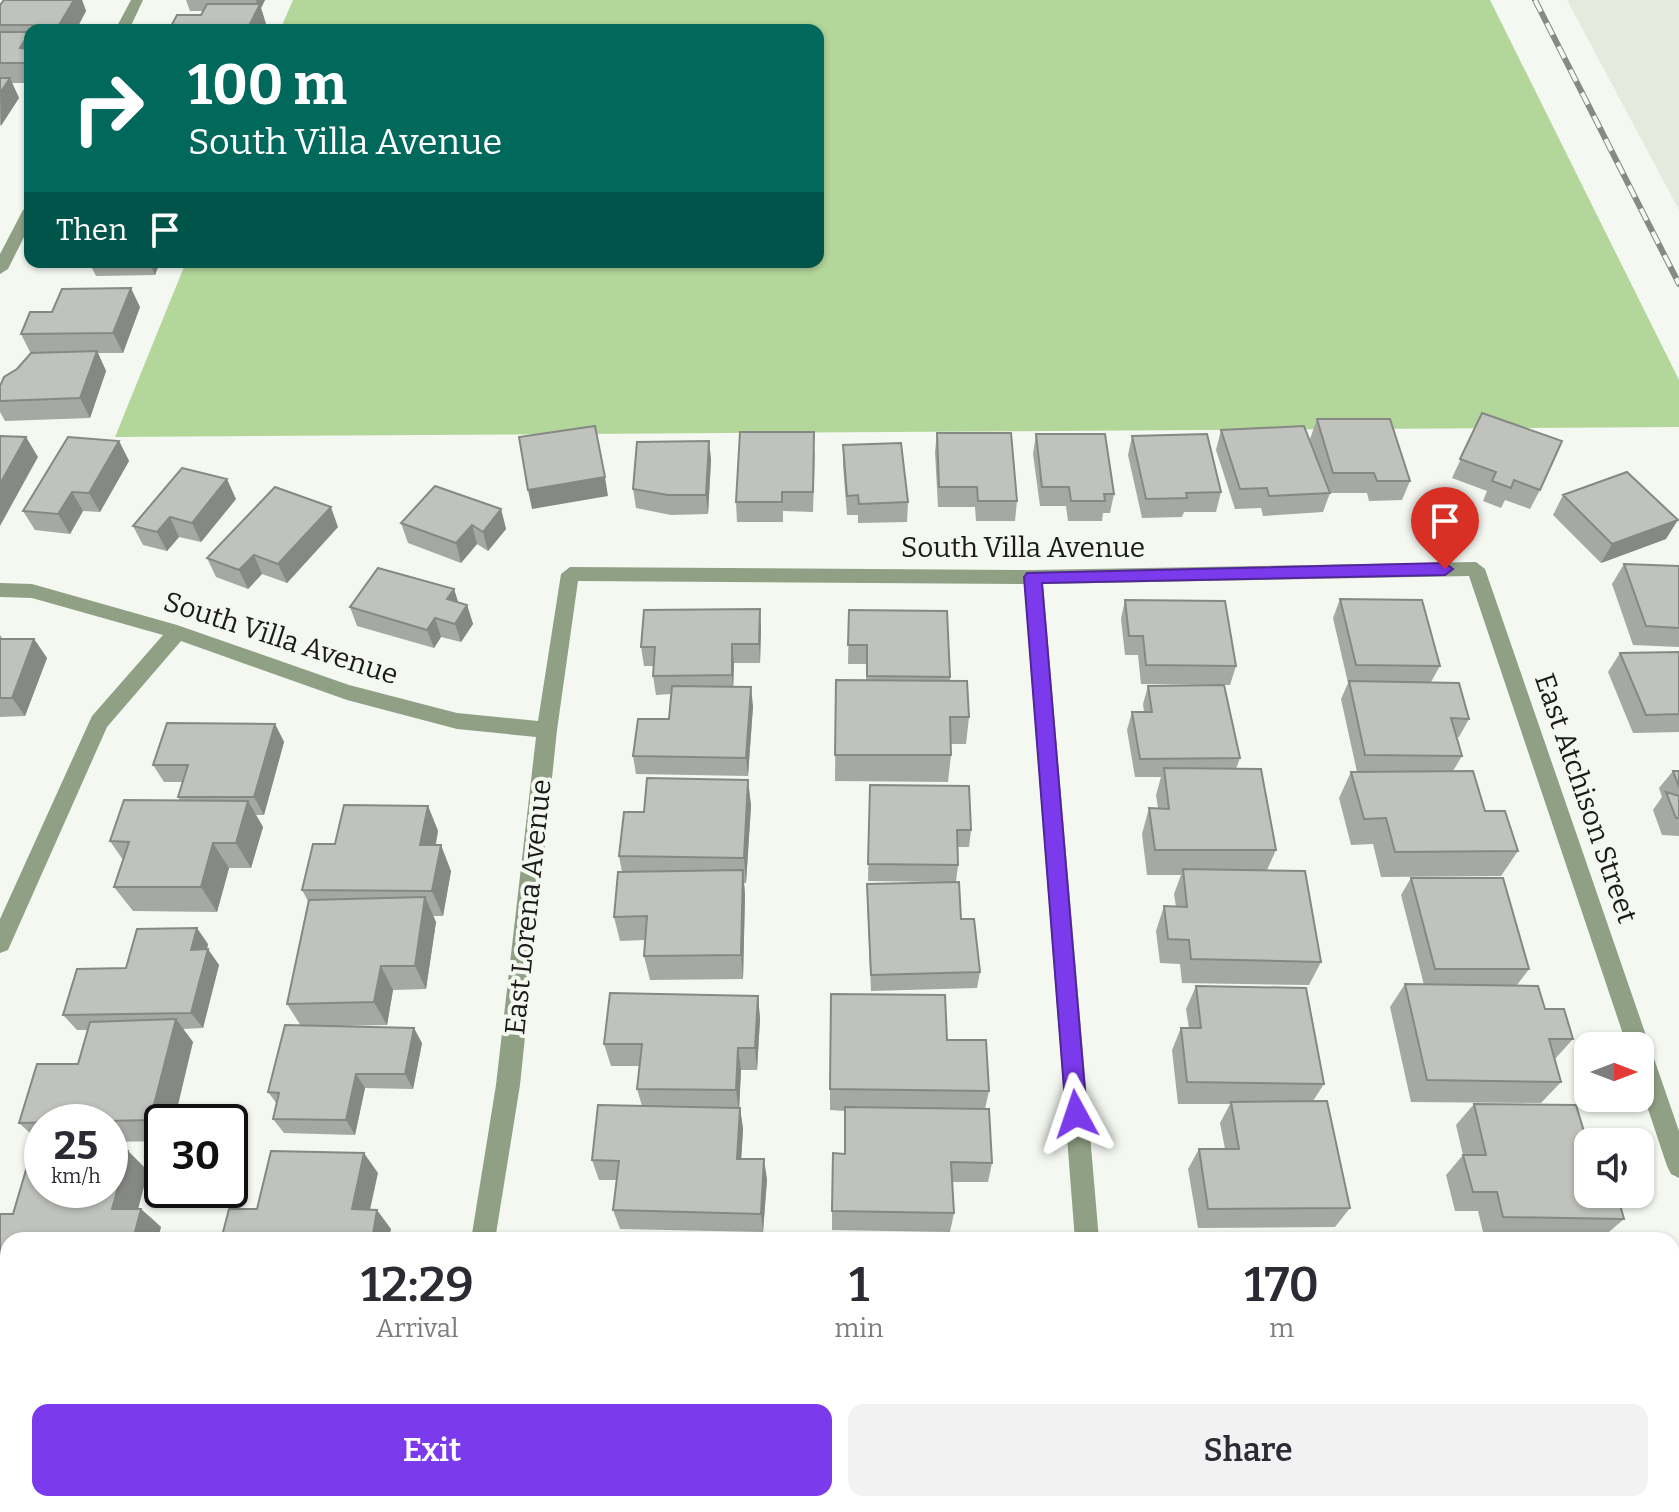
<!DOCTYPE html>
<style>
:root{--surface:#fff;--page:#f2f2f3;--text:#2b2b33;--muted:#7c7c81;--accent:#7c3aed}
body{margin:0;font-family:Bitter,serif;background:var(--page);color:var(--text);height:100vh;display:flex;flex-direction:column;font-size:30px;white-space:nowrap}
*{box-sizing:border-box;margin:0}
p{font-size:26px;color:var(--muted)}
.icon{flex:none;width:44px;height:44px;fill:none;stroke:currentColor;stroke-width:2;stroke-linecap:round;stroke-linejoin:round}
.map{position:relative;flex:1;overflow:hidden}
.drawer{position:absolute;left:0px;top:1232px;width:1680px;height:280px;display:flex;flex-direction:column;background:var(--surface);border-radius:24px 24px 0 0;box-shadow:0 2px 6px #0004}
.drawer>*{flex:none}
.hud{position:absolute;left:24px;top:24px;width:800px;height:244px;border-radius:16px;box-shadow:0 2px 6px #0004;background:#00695c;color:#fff;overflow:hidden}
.needle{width:52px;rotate:90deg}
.tools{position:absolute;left:1574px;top:1032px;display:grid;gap:16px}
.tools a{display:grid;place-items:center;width:80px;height:80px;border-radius:16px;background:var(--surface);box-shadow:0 2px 6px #0004;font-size:40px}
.speed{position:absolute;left:24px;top:1104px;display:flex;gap:16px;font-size:40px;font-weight:700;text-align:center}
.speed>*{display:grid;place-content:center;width:104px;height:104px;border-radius:50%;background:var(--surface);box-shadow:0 2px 6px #0004;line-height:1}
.speed small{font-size:20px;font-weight:400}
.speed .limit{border:4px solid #111;border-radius:12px;background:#fff;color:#111}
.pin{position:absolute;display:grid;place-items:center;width:68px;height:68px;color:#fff;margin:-82px -34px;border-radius:50% 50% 50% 0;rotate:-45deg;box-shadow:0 0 8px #0007}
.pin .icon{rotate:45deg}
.me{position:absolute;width:88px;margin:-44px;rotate:355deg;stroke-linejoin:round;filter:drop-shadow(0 0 6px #0008)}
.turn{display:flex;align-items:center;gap:28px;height:168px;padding:0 32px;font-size:36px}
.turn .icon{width:104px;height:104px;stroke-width:2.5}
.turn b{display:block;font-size:56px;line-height:68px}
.then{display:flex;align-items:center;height:76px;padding:0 32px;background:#0003;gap:16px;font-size:30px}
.eta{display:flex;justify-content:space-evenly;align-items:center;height:136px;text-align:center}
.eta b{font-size:48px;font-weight:600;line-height:56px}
.cta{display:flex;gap:16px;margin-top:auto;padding:16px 32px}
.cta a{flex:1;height:92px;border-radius:16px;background:var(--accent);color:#fff;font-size:32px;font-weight:600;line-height:92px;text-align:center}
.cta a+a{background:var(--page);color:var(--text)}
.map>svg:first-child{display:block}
</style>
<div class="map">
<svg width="1679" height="1512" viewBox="0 0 1679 1512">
<rect width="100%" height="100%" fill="#f4f8f1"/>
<path fill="#e4ebde" d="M1567,0h112v210z"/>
<path fill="#b3d69a" d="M293,0h1197l189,380v47l-1564,10 71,-175h632v-232h-538z"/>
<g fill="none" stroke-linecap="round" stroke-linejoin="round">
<path fill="#90a085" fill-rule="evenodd" d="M131,0h12l-14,30h-14z
M30,206v19l-22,44 -8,5v-20l23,-44z
M1476,562l9,7 194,562v47l-8,-4 -4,-8 -27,-81v-39h-13l-158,-470 -426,8 56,656h-24l-51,-656 -446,-3 -21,149 -37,355 -25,155h-24l25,-155 40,-348 -79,-8 -110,-29 -166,-59 -74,86 -99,223 -8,3v-34l92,-203 71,-81 -131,-37 -32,-1v-14l32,1 145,41 172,60 108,28 81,8 23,-147 9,-7 463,3z
M425,1504h28l-2,8h-28z
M1094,1504h28l1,8h-28z"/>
<g stroke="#868984" stroke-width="6">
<path id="rail" d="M1535,0l144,284"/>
</g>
<use href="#rail" stroke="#f4f8f1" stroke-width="4" stroke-dasharray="13" stroke-linecap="butt"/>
</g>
<path fill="#a5a8a3" d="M4,0h88h-10l4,11 -10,19h-46v53h-18l7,15 -19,28v-121z
M186,0h79l-4,8 5,16 -3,6h-94l32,-15 2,-4h-13z
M89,262h71l-5,13 -59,1z
M140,307l-17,46h-25l8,18 -16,47 -85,3 -5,-9v-26l31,-32 -10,-20 31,-22z
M1482,413l58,77 -10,19 -25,-9 -4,8 -18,-7 4,-10 -35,-13z
M1317,419l93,62 -8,19 -33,1 -2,-8h-37l-7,19 -60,4 -2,-8 -26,1 -19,-59 5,-20 92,20 -3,-11z
M937,433l80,68 -2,20h-39l-1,-14h-37l-3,-55z
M1036,434l78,60 -4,19h-7l-1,8h-34l-2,-15h-26l-7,-52z
M1132,436l89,56 -5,20h-32l-2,5 -40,1 -14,-63z
M119,441l10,20 -29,51 -17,-1 -13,23 -35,-4 -12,-19z
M709,441l2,19 -3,54 -37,1 -35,-7 -3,-19z
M843,445l65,57 -1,20 -49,1v-8h-11l-4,-50z
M815,452l-2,60 -30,-1v11h-46l-1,-20z
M1563,495l103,44 -65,24 -48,-48z
M236,499l-35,43 -22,-5 -12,14 -24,-6 -10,-19z
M501,509l5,20 -18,22 -11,-7 -16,19 -53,-20 -7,-20z
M338,527l-51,56 -25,-9 -14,15 -32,-12 -9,-19z
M1624,564l55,2v81l-46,-2 -21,-61z
M454,589l4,13 9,3 6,19 -12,18 -20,-5 -7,11 -77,-22 -7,-19z
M1340,599l100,67 -9,16 38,37 -10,18h-3l6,19 -9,15 65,80 -17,25 -120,1 -8,-33 -22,1 -12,-47 12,-26h6l-16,-73 7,-16 -15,-65z
M1125,600l111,66 -6,19 -89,-1 -3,-29h-13l-4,-36z
M849,610l101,67v4l19,36 -3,27h-15v11l-3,27 -113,-1 1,-101h30v-16h-18z
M761,628l-1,35h-26l-1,24 20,19 -5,70 -112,-2 -3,-18 36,-37 2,-25 -15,1 -3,-19v-10h-9l-3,-19z
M0,635l3,4h31l13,19 -22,58 -25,1z
M1679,652v80l-46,1 -25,-61 12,-19z
M1148,686l92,72 -4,11 40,81 -9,20 54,92 -12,23 -127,-2 -2,-19 -20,-1 -4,-32 8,-25 12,1 -2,-13 7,-19h-34l-5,-41 7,-26h9l-2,-13 5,-18h-26l-8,-47 5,-18h12l-1,-8z
M275,724l9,18 -20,73h-8l7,12 -12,41h-22l-12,44 -84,-1 -19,-24 9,-27 -13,-19 70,-40 -2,-4 4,-15h-18l-11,-17z
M1673,771h6v65l-17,-1 -9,-25 9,-13 -3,-9z
M748,780l3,26 -5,77h-2l1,12 -2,84 -93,1 -6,-24 2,-16 -26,1 -6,-24 8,-45 -3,-16 25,-44z
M870,785l101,45 -2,17h-11v18l-2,17 5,37 19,53 -3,16 -106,3 -4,-90v-17l75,-2 -74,-1z
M428,806l10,25 -2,14 15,26 -8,45h-10l3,6 -10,67 -33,1 -6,35 -55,1 90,17 -9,46 -48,-1 -10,47 -71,-2 -11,-14 4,-15 -9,-12 33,-66 -14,-22 21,-103 -6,-11z
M1411,878l118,91 -12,16h-85l113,24 28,30 -19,21 7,22 -20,21 -130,-1 -21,-95 15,-23 19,1 -23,-90z
M208,944l-1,5 12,16 -16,63 -20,1 10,13 -31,80v19l-52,1v-20h-68v22l-23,-21 59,-59 10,-34h-11l-14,-15 63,-47z
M1196,986l128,98 -11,17 37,107 -15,19 -137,1 -10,-59 11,-20h26l-5,-26 10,-19h-52l-6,-54 9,-22h8l-3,-19z
M758,996l2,23 -3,51h-16l-2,38h1l3,21 -2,30 26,20 -4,53 -143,-3 -7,-19 4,-30h-18l-7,-20 50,-54 -5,-17 3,-23h-29l-7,-22z
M947,1040l42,51 -4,18 7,54 -4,19h-36l2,31 -4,19 -118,-2v-19l13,-57v-43l-15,-1v-21z
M1474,1104l114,90 36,25 -22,19 -118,-2 -6,-25h-23l-9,-36 17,-20 -7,-30z
M128,1151l20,20 -10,38h3l20,18 -153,13v52h-8v-78h13z
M8,1296v139h-8v-123z
M1260,1504h146l1,8h-146z
M1552,1504h120l7,8h-125z"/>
<path fill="#868884" d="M74,0h8l4,11 -10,19h-15l-2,-5z
M256,0h9l-4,8 5,16 -3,6h-16l11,-22z
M30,33v30l-10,-15z
M10,78l9,20 -18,28 -1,-33z
M149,262h11l-5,13z
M131,288l9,19 -17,46 -10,-20z
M97,351l9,20 -16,47 -10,-20z
M26,437l12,20 -38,69v-42z
M119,441l10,20 -29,51 -11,-19z
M709,441l2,19 -3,54 -2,-19z
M605,477l3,19 -76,13 -4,-19z
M227,479l9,20 -35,43 -9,-19z
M72,492l11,19 -13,23 -12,-20z
M331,507l7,20 -51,56 -9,-19z
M501,509l5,20 -18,22 -5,-19z
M170,517l9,20 -12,14 -10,-19z
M1678,520l-12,19 -65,24 11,-19z
M472,525l5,19 -16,19 -5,-20z
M254,555l8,19 -14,15 -9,-19z
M454,589l6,19 -13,-9z
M467,605l6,19 -12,18 -6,-18z
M760,609l1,19 -1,35 -1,-19z
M435,618l6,19 -7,11 -7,-18z
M34,639l13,19 -22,58 -13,-18z
M732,644l2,19 -1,30 -1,-18z
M751,687l2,19 -5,70 -2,-18z
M275,724l9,18 -20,73 -10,-18z
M748,780l3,26 -5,77 -2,-25z
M248,801l15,26 -12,41 -15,-25z
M428,806l10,25 -8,40 -10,-26z
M213,843l16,25 -12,44 -16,-25z
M441,845l10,26 -8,45 -11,-25z
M743,870l2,25 -2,84 -2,-24z
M425,897l11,25 -10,67 -11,-23z
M197,928l11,16 -5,22 -12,-16z
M208,949l11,16 -16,63 -12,-15z
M381,966l12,24 -6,35 -13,-23z
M758,996l2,23 -3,51 -2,-22z
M176,1019l17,23 -19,80h-12v12l-12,-14z
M414,1028l8,15 -9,46 -8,-15z
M738,1048l3,22 -2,42 -3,-22z
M356,1074l9,14 -10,47 -9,-15z
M740,1108l3,21 -3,50 -3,-20z
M128,1151l20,20 -15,57 -21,-19z
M364,1153l14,20 -12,55 -14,-19z
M764,1159l3,20 -4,53 -2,-18z
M141,1209l20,18 -3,13h-25z
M377,1210l14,19 -2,11h-17z
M33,1504h29l-2,8h-30z
M713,1504h5v8h-5z"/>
<path fill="#c0c3bd" stroke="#868884" stroke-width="2" d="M4,0h70l-15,25h-59v-20z
M207,4h53l-13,26h-78l8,-15h24z
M0,32h30l-10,16 10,1v14h-30z
M0,78h10l-10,15z
M131,288l-18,45 -92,1 9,-22h22l10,-23z
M97,351l-17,47 -80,3v-15l4,-9 13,-8 14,-16z
M1482,413l80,28 -22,49 -26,-10 -3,8 -19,-7 4,-9 -36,-13z
M1317,419h73l20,62h-33l-3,-8h-41z
M595,426l10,51 -77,13 -9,-53z
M1304,426l26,67 -61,3 -2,-8 -27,1 -19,-59z
M740,432h74l-1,60h-31v10h-46z
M937,433h74l6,68h-39l-1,-14h-38z
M1036,434h69l9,60h-10l1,7h-34l-2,-14h-27z
M1207,434l14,58 -35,1 1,5 -41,1 -14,-63z
M0,436l26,1 -26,47z
M68,437l51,4 -30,52 -17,-1 -14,22 -35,-3z
M709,441l-3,54h-38l-35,-6 4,-47z
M901,443l7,59 -49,2 -1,-9 -11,1 -4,-51z
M182,468l45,11 -35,44 -22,-6 -13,15 -24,-6z
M1627,472l51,48 -66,24 -49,-49z
M435,486l66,23 -18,23 -11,-7 -16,18 -55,-20z
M275,487l56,20 -53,57 -24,-9 -15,15 -32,-12z
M1624,564l55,2v62l-33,-2z
M378,568l76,21 -7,10 20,6 -12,19 -20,-6 -8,12 -77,-23z
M1340,599l82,1 18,66 -84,-1z
M1125,600l100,1 11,65 -90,-1 -3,-29h-14z
M760,609l-1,35h-27v31l-79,1 2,-29h-14l3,-37z
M849,610l98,1 3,66 -83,-1v-31h-19z
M0,639h34l-22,59h-12z
M1679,652v62l-33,1 -26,-62z
M836,680l131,1 2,36h-19l1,38h-116z
M1349,681l110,2 10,36 -18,-1 11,38 -97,-1z
M1224,685l16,73 -100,1 -8,-47h20l-4,-26z
M672,686l79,1 -5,71 -113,-2 5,-37h31z
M167,723l108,1 -21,73h-76l10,-32h-35z
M1164,768l97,1 15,81h-121l-6,-42 20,1z
M1473,771l12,40h20l13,40 -123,1 -9,-34 -22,1 -13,-47z
M1673,771h6v16z
M647,778l101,2 -4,78 -125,-2 5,-44h20z
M870,785l99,1 2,44h-14l1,35 -90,-1z
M1666,792l13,4v22h-3z
M124,800l124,1 -12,42h-23l-12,44h-87l15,-45 -19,-1z
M344,805l84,1 -8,39h21l-9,46 -130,-1 11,-46h22z
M1183,869l122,2 16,91 -130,-3 -2,-19 -21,-1 -4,-33 23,1z
M743,870l-2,85 -97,1 3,-40 -33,1 4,-45z
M1411,878h92l26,91h-94z
M959,882l2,37h13l6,53 -109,3 -4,-91z
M425,897l-10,69h-34l-7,36 -87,2 22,-104z
M197,928l-6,22 17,-1 -17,64 -128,2 14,-46 49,-1 11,-39z
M1405,984l133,2 7,23h19l9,30h-24l12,43 -134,-2z
M1196,986l110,2 18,96 -137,-2 -6,-54h20z
M610,993l148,3 -3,52h-17l-2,42 -99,-1 5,-45h-38z
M831,994l114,1 2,45h39l3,51 -159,-2z
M176,1019l-26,101 -131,3 18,-59h41l12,-42z
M285,1025l129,3 -9,46h-49l-10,46 -73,-1 6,-26 -11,-1z
M1327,1101l23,107 -142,1 -9,-60h40l-8,-47z
M1474,1104l102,1 12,40v49h29l7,25 -121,-2 -6,-25h-24l-10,-37h23z
M598,1105l142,3 -3,51h27l-3,55 -148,-4 6,-49 -27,-1z
M845,1107l144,2 3,54 -41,-1 3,51 -122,-2 1,-58 12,1z
M110,1151h18l-16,58h29l-8,31h-125v34h-8v-60h13l18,-61 11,-1v38h68z
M271,1151l93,2 -12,56 25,1 -5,30h-151l8,-31h28z
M5,1296h3v126l-8,-1v-109z
M1672,1431l7,20v61h-97l-3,-8h93z
M0,1481h8v23h25l-3,8h-30z
M161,1504h12l60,8h-75z
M557,1504h156v8h-157z
M877,1504h90v8h-90z
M1276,1504h130l1,8h-130z"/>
<path fill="#7c3aed" stroke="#51269a" stroke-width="2" d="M1445,563l8,6 -8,6 -403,8 45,531 -3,7 -8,3 -7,-3 -3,-7 -42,-537 3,-4z"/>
<g text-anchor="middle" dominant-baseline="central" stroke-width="8" stroke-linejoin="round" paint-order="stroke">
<g font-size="28" fill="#1b1c1a" stroke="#f4f8f1">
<text x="1023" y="547">South Villa Avenue</text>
<text transform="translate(281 638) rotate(18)">South Villa Avenue</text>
<text transform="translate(1586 798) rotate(71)">East Atchison Street</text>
<text transform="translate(528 907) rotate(-84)">East Lorena Avenue</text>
</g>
</g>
</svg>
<div class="tools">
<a><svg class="needle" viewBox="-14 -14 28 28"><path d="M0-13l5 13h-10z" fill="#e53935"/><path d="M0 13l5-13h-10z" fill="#7c7c81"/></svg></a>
<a><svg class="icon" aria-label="sound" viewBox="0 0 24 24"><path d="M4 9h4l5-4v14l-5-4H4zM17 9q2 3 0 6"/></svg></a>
</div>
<div class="speed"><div>25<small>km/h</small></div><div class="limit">30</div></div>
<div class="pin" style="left:1445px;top:569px;background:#d93025"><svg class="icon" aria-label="arrive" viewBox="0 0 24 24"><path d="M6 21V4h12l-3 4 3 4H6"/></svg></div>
<svg class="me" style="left:1076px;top:1114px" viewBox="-20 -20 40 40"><path d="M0-17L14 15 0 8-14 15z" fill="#7c3aed" stroke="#fff" stroke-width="4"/></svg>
<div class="hud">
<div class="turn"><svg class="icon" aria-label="right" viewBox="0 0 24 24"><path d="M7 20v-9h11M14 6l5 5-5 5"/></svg><div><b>100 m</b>South Villa Avenue</div></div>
<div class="then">Then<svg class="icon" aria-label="arrive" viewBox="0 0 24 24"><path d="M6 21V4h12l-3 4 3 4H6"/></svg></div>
</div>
<section class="drawer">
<div class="eta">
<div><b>12:29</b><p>Arrival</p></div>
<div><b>1</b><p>min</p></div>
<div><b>170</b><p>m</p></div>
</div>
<div class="cta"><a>Exit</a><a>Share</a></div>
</section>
</div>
